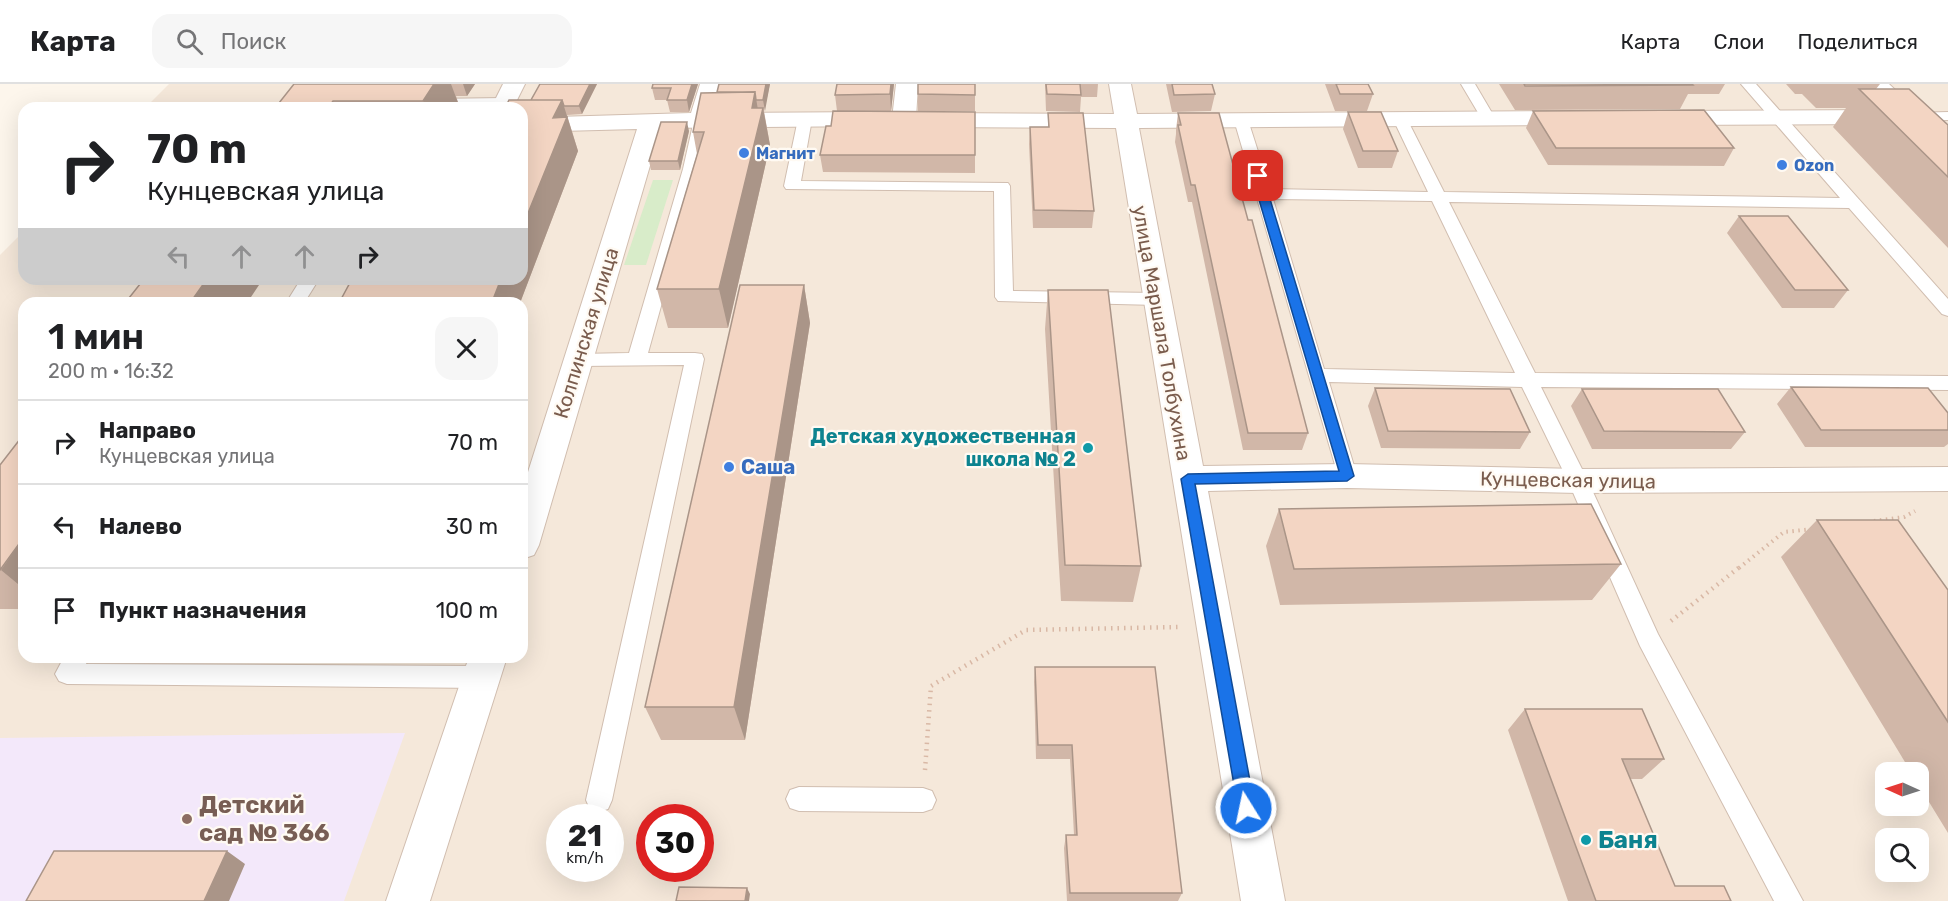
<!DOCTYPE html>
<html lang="ru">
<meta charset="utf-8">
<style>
:root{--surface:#fff;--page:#f6f6f6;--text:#202124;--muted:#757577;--line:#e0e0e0}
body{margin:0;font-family:Rubik,sans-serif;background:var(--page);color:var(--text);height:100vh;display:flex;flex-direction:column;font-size:22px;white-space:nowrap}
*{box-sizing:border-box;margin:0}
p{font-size:20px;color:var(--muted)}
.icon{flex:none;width:33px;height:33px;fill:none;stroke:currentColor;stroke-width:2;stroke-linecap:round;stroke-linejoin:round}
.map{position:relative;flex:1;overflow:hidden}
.details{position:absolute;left:18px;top:213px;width:510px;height:366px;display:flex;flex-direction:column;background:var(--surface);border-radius:18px;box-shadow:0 6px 24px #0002}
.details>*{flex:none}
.top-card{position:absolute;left:18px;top:18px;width:510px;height:183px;border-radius:18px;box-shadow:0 6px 24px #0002;background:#fff;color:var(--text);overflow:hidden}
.needle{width:39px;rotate:273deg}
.tools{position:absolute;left:1875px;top:678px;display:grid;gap:12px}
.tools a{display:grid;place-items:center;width:54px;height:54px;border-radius:12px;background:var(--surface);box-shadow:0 6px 24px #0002;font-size:30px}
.speed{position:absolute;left:546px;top:720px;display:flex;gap:12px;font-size:30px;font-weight:700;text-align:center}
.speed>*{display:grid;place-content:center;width:78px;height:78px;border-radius:50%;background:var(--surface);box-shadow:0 6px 24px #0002;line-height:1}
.speed small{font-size:15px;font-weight:400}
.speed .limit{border:9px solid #d22;background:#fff;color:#111}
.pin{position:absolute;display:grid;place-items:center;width:51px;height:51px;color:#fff;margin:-26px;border-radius:12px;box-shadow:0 3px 9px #0006}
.me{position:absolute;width:66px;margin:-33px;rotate:350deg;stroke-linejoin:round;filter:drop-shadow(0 0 4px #0008)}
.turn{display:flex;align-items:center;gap:21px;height:126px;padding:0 30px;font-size:27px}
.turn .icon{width:78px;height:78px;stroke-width:2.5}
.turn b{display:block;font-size:42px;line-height:51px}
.lanes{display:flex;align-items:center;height:57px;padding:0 30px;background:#0003;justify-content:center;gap:30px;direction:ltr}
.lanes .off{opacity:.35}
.round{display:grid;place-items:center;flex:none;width:63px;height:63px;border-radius:18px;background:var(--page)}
.overview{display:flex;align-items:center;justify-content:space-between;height:102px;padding:0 30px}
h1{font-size:36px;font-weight:600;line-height:45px}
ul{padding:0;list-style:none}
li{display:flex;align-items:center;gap:18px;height:84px;padding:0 30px;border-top:2px solid var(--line)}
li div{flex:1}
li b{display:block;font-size:22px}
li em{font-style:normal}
header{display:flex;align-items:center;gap:36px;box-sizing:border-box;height:84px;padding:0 30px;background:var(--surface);border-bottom:2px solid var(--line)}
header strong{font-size:28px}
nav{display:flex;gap:33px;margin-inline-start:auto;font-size:21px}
.search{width:420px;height:54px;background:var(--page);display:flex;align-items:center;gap:15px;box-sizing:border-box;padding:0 21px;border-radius:18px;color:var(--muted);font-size:22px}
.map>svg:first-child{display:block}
</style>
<header>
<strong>Карта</strong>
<div class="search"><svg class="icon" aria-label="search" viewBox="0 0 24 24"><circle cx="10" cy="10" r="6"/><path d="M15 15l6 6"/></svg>Поиск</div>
<nav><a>Карта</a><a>Слои</a><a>Поделиться</a></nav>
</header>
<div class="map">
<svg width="1948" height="817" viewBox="0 0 1948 817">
<rect width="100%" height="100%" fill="#fdf6ec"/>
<path fill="#f5e8da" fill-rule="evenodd" d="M169,0h1779v817h-1948v-646l24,-24v48h498v-171h-377zM24,219h498v354h-498zM1886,688h32v34h-32zM560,734h50v50h-50zM650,734h50v50h-50zM1886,754h32v34h-32z"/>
<path fill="#f3e8fa" d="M405,649l-61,168h-344v-163z"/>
<path fill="#d8ecc9" d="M653,96h20l-27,85h-22z"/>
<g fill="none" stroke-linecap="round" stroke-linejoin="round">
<g stroke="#d1beb0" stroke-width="2">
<path id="lane" d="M1461,0h14l20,34 -2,3h-10z
M1741,0h15l192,215v17l-6,-2 -93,-106 -400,-6 86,171 413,3v14l-407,-3 47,94 70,153 145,267h-29l-134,-255 -72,-165 -46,-94 -193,-5 28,94 -3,6 -7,2 -7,-2 -106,-362 7,-4 7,4 22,69 158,3 -35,-73 7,-4 7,4 37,73 396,6zM1273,115l159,2 83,172 -191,-4z
M505,14l7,4 -2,3 -80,2 -7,-4 7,-4z
M1948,28v8l-38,1 -7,-4 7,-4z
M805,31l7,4 -11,62 207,2 2,3 3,105 144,2 6,2 3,4 -3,4 -6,2 -159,-4 -3,-4 -1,-106 -208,-2 -2,-3 14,-67z
M701,32l7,4 -9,49 -51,184h47l7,1 2,5 -92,441 -4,9 -9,3 -9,-3 -4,-9 98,-435 -105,1 -7,-1 -2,-5 2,-5 7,-1 50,-1 54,-184 11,-49z
M301,195h18l-15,24h-18z
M64,573h25l-3,7 396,2 8,4 4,7 -4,7 -8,4 -415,-4 -8,-3 -4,-7z
M799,703l124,1 9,3 4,9 -4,9 -9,3 -124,-1 -9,-3 -4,-9 4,-9z"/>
</g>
<g stroke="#d1beb0" stroke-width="2">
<path id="street" d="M503,0h22l-9,18 5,6h-24l-3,-6z
M700,0h22l-7,29 163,-1 8,2 4,5 -4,5 -8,2 -217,2 -122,417 -5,10 -12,4v-68l115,-362 -115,3v-14l169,-5z
M896,0h22l-2,35 -4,5 -8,2 -8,-2 -4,-5z
M1109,0h22l6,30 437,-3 8,2 4,5 -4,5 -8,2 -435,3 64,338 144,-2 231,5 370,-2v24l-370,2 -231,-5 -139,3 77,410h-44l-125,-773 -186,-1 -8,-2 -4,-5 4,-5 8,-2 184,1z
M1865,0h24l59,56v20l-9,-2z
M1883,26l8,2 4,5 -4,5 -8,2 -218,1 -8,-2 -4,-5 4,-5 8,-2z
M469,573h38l-77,244h-44z"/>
</g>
<path stroke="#d9b8a5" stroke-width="4" stroke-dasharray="1.5 4.5" stroke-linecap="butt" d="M1874,437l30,-4 11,-6
M1739,484l45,-36 29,-3"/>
<path stroke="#d9b8a5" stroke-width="4.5" stroke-dasharray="1.5 5" stroke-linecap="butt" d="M1671,537l70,-55
M925,686l6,-84 95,-56 154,-3"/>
<use href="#lane" fill="#fff" fill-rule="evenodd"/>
<use href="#street" fill="#fff" fill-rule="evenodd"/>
</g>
<path fill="#d1b7a8" d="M294,0h181l-8,12h-11l4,12h-185z
M540,0h57l-15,30 -15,1 11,36 -58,152h-181l183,-24 9,-179z
M698,0l-9,28h-19l-3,-12h-12l-3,-12z
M719,0h51l-6,27 6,34 -42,183h-60l-11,-39 40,-135 -4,-22 24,-40z
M894,0l-3,27h-54l-2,-16z
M975,0v27h-57v-17z
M1045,0h53l-1,13h-16l-1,15 -34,-1z
M1166,0h46l3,10 -4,17 -39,1z
M1325,0h43l5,10 -6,17h-32z
M1499,0h226l-6,10h-31l-8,15 -165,1z
M1786,0h94l-4,5 72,36v123l-115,-121 13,-19h-30l-14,-14h-7z
M1533,27l201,37 -10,18 -176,-1 -22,-37z
M975,28v61l-152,-1 -3,-17 11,-29z
M1348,28l50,39 -6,17h-34l-15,-39z
M1048,29l46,98 -2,17h-59l-4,-84 1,-17h18z
M1178,29l70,107 60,213 -6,17h-59l-51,-248h-4l-13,-60 1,-8v-4z
M689,47l-9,39h-29l-2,-9z
M1739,132l109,74 -14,18h-52l-55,-75z
M804,201l6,38 -65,417h-84l-16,-33z
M1048,206l93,276 -8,36 -72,-1 -16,-272z
M1791,303l157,26v31l-4,3h-139l-28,-43z
M1375,304l155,44 -10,17 -139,-1 -13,-42z
M1582,305l163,43 -14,17h-139l-21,-43z
M24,350v175h-24v-144z
M1279,425l342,55 -29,36 -312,5 -14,-59z
M1817,436l131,70v243l-30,-49v-12h-7l-130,-215z
M1035,583l147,226 -4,8h-111l-3,-53 2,-13h8l-4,-76h-34l-2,-77z
M1525,625l139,50 -22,20h-12l45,107 56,15h-163l-60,-171z"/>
<path fill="#aa9588" d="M434,0h17l9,24h-33l-4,-7z
M463,0h12l-8,12z
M590,0h7l-15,30 -3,-8z
M692,0h6l-9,28 -2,-12z
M766,0h4l-5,27 -2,-11z
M891,0h3l-3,27 -1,-17z
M755,8l5,30 3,-14 7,37 -42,183 -9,-39z
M562,16l16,51 -58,152h-28v-1l9,-23h21v-51l31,-110z
M333,17l4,7h-9z
M687,38l2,9 -9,39 -2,-9z
M207,195h56l-16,24h-57z
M804,201l6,38 -65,417 -11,-33z
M24,453v52l-23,-19z
M227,767l18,13 -16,37h-25z
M747,804l3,6 -1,7h-4z"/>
<path fill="#f3d5c3" stroke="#aa9588" stroke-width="1.5" d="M294,0h140l-11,17h-90l-5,7h-53z
M540,0h50l-11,22h-15l-2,-6h-31z
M653,0h39l-5,16h-20l4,-12h-19z
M719,0h47l-3,16h-7l-1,-8h-38z
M837,0h54l-1,10 -55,1z
M918,0h57v11l-57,-1z
M1046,0h34l1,11 -34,-1z
M1172,0h40l3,10 -41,1z
M1336,0h32l5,10h-33z
M1524,0h168l1,1 -168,1z
M1859,5h50l39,36v52z
M755,8l-3,16h11l-44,181h-62l47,-157h-11l8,-39z
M509,16h53l-9,18 14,-1 -45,111v-120h-17z
M1704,26l30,38h-178l-23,-37z
M833,27l142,1v43h-155l6,-29h5z
M1348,28h33l17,39h-35z
M1048,29h35l11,98 -60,-1 -4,-83h19z
M1178,29h41l29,107h4l56,213h-60l-53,-248h-4l-13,-60h3z
M661,38h26l-9,39h-29z
M1739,132h49l60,74h-53z
M144,195h63l-17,24h-65z
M352,195h149l-9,23 -32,1h-121z
M740,201h64l-70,422h-89z
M1048,206h60l33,276 -76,-1z
M1791,303l137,1 20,25v17h-127z
M1375,304l135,1 20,43 -142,-1z
M1582,305h136l27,43 -141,-1z
M24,350v103l-24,33v-105z
M1591,420l30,60 -327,5 -15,-60z
M1817,436h81l50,70v132z
M1035,583h120l27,226h-112l-4,-58h11l-5,-90h-34z
M1525,625h117l22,50h-42l53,127h49l7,15h-135z
M54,767h173l-23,50h-178z
M679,803l68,1 -2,13h-69z"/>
<path fill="#1a73e8" stroke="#114b97" stroke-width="1.5" d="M1258,88l5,4 91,300 -7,5 -152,3 60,324 -2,5 -7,3 -6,-3 -2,-5 -57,-329 7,-5 151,-3 -87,-295z"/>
<g fill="#3f7fe0" stroke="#fffaf3" stroke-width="2">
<circle cx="744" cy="69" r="6"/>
<circle cx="1782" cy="81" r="6"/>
<circle cx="729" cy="383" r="6"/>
</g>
<g fill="#0f9aa8" stroke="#fffaf3" stroke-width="2">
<circle cx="1088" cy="364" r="6"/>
<circle cx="1586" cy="756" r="6"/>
</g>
<circle fill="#8d6e63" stroke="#fffaf3" stroke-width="2" cx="187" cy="735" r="6"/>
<g text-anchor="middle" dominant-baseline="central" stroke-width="4.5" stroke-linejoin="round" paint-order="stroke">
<g font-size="16" font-weight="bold" fill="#366cbe" stroke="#fffaf3" text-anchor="start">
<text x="756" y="69">Магнит</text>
<text x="1794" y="81">Ozon</text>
</g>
<g font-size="20" fill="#7a5c4d" stroke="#fffaf3">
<text transform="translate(586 249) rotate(-73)">Колпинская улица</text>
<text transform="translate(1162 249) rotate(80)">улица Маршала Толбухина</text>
<text transform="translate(1568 396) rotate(1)">Кунцевская улица</text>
</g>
<g font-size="20" font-weight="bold" fill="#0d838f" stroke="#fffaf3" text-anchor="end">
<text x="1076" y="352">Детская художественная<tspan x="1076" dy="23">школа № 2</tspan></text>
</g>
<g font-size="20" font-weight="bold" fill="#366cbe" stroke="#fffaf3" text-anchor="start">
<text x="741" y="383">Саша</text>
</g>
<g font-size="24" font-weight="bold" fill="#785e54" stroke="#fffaf3" text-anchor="start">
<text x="199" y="721">Детский<tspan x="199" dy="28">сад № 366</tspan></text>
</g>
<g font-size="24" font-weight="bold" fill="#0d838f" stroke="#fffaf3" text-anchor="start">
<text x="1598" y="756">Баня</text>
</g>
</g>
</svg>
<div class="tools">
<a><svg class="needle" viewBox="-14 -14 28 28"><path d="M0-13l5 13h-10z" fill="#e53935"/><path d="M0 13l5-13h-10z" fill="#757577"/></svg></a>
<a><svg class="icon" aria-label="search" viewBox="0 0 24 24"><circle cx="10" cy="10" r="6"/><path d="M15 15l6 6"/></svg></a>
</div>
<div class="speed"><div>21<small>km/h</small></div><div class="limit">30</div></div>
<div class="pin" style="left:1258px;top:92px;background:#d93025"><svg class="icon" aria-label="arrive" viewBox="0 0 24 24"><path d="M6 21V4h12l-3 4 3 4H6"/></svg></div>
<svg class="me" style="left:1246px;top:724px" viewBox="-20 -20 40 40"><circle r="17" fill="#1a73e8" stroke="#fff" stroke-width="3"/><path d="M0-11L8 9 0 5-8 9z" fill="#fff"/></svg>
<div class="top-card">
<div class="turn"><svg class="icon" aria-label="right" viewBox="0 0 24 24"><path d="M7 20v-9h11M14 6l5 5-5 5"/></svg><div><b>70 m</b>Кунцевская улица</div></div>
<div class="lanes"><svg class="icon off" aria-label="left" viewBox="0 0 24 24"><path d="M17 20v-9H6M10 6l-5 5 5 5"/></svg><svg class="icon off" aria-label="ahead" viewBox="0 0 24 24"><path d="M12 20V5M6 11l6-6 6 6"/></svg><svg class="icon off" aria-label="ahead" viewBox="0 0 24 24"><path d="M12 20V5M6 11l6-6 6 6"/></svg><svg class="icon" aria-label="right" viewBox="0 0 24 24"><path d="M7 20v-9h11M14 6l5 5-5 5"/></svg></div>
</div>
<section class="details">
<div class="overview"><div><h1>1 мин</h1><p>200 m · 16:32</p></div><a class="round"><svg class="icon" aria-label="close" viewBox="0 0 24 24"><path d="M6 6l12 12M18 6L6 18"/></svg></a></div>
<ul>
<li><svg class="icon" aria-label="right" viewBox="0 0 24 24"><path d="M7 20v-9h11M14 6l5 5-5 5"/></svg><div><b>Направо</b><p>Кунцевская улица</p></div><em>70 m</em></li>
<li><svg class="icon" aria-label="left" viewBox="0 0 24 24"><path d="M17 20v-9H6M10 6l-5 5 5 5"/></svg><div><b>Налево</b></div><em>30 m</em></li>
<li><svg class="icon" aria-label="arrive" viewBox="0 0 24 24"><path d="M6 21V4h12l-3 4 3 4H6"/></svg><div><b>Пункт назначения</b></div><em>100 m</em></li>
</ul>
</section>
</div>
